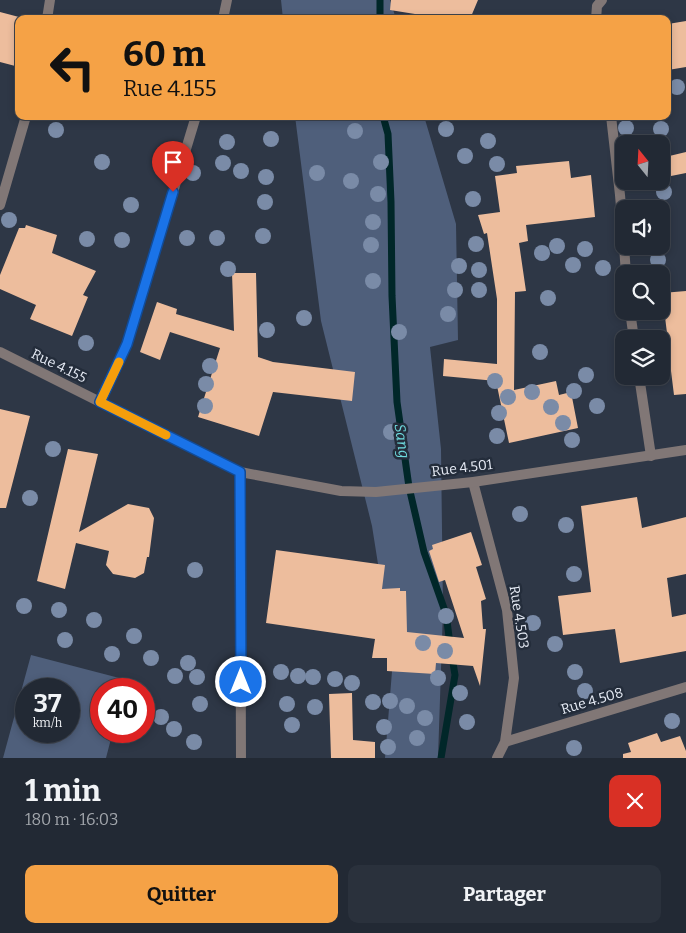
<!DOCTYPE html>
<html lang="fr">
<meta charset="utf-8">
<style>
:root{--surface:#222934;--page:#2a313c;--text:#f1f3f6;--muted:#a2a6ac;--line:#3f454f;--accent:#f5a246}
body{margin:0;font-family:Bitter,serif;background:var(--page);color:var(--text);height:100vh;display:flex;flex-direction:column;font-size:19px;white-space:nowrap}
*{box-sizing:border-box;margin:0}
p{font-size:16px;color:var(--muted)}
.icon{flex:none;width:28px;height:28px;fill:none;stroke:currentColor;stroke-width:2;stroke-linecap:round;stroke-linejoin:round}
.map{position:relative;height:758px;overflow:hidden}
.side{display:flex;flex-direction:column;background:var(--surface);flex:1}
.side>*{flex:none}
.banner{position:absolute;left:15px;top:15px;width:656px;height:105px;border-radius:10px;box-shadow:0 2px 8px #0003,0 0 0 1px var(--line);background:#f5a246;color:#111;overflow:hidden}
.needle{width:32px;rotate:342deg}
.buttons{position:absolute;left:615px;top:135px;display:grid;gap:10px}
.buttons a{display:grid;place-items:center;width:55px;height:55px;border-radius:10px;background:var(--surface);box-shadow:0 2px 8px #0003,0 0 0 1px var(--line);font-size:25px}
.speed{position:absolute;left:15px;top:678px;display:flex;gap:10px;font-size:25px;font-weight:700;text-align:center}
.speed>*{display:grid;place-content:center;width:65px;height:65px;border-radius:50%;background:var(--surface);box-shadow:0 2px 8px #0003,0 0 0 1px var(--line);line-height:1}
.speed small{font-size:12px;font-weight:400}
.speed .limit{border:8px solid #d22;background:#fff;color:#111}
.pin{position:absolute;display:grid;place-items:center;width:42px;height:42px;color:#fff;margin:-51px -21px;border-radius:50% 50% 50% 0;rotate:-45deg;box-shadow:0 0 5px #0007}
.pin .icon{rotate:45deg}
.me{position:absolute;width:55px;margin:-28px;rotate:0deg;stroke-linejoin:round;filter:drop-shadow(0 0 4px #0008)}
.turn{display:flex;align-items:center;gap:18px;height:105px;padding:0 25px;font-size:22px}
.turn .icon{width:65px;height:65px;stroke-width:2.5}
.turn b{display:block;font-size:35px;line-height:42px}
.round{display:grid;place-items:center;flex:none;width:52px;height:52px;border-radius:10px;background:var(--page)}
.head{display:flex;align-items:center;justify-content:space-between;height:85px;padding:0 25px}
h1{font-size:30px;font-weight:700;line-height:38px}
.button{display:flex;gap:10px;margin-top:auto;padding:10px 25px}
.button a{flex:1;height:58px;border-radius:10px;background:var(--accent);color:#111;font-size:20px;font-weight:700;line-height:58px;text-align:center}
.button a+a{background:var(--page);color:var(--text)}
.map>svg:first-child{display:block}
</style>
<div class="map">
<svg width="686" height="758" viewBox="0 0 686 758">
<rect width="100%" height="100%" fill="#2e3746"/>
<path fill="#4f5f7b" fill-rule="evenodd" d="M281,0h109l6,19h-113z
M295,116h129l32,108 2,116 -28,7 11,102 2,161 -5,148h-53l8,-99 -21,-133 -51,-205z
M31,655l96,25 -2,9h-24v42h12l-7,27h-103zM26,689h43v42h-43z"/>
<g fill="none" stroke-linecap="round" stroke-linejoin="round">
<path stroke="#012729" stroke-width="7" d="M380,0v19
M383,116l5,18 3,68 1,94 5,106 12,85 15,65 22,62 4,30
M441,758l14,-83 -3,-18"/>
</g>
<path fill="#edbd9d" d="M391,0h87l-8,19h-24l-56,-9z
M0,12l19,5v50l-19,-5z
M686,21v46l-18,3v-46z
M686,152v21l-25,5v-20z
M569,161l2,17 20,-3 4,42 -69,8 2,16 -9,2 7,48 -11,1 -1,98 42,-9 3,14 12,-3 7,36 -69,15 -13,-62 -53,-5 1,-17 53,5v-65l-10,-66 -3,1 -6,-19 22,-3 -5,-36 22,-3 -1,-7z
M26,225l31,10 -5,18 44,18 -13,24 5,2 -16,39 -42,-17 6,-14 -36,-16v-14l19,-47h6z
M232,273h24l2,84 15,5 82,10 -3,29 -79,-9 -14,44 -61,-19 22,-69 -50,-16 -10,28 -20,-8 17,-50 20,7 -1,5 58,17z
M686,291v103l-12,1 -3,-24 -10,1v-22l8,-1 -7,-56z
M0,409l30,7 -24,92h-6z
M68,449l30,5 -19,78 49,-28 21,4 5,10 -5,39h-2l-3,16 -9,5 -22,-4 -7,-9 3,-14 -33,-8 -11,46 -28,-8z
M637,497l5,31 44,-11v57l-19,4 5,39 14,-3v37l-66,12 -5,-34 -52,6 -5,-39 33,-4 -10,-86z
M471,532l11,33 -6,2 10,32 -5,2 2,28h3l-6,57 -7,-20 -37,-3 -1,11 -48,-3v-13h-15l3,-19 -109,-16 10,-73 109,15 -3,24 18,-1v3h6l1,41 57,6 -19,-58 -6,2 -10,-31 4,-2 -1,-4z
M352,693l1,47 22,2v16h-44l-2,-64z
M657,733l4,9 19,-6 6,15v7h-63v-4l8,-2 -3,-9z"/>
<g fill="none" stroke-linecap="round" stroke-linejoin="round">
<path stroke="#817776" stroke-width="10" d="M47,19l3,-19
M223,19l4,-19
M596,19l1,-13 5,-6
M611,116l9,79 4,48
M0,205l26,-89
M624,246l2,28
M630,311l4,28
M639,376l12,80
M100,402l27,-58 69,-228
M473,482l34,128 7,68 -9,64 -8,16
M505,742l181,-55"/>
<path stroke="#817776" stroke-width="10" d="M0,352l240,120 101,19 35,1 97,-10 213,-32
M240,472l1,286"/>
</g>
<g fill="#7a8ba7">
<circle cx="677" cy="87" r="8"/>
<circle cx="626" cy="128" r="8"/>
<circle cx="446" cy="129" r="8"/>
<circle cx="661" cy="129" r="8"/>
<circle cx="56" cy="130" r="8"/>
<circle cx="355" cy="131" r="8"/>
<circle cx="271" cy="139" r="8"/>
<circle cx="488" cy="141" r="8"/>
<circle cx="227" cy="142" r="8"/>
<circle cx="465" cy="156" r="8"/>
<circle cx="102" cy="162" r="8"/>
<circle cx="381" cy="162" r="8"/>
<circle cx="223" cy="163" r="8"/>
<circle cx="497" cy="164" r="8"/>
<circle cx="241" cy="171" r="8"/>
<circle cx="193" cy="173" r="8"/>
<circle cx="317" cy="173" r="8"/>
<circle cx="266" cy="177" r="8"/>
<circle cx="351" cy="181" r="8"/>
<circle cx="664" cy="192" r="8"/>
<circle cx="378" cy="194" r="8"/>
<circle cx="473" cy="199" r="8"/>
<circle cx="265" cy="202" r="8"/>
<circle cx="131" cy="205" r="8"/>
<circle cx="9" cy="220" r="8"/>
<circle cx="373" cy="222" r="8"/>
<circle cx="263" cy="236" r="8"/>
<circle cx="187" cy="238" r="8"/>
<circle cx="217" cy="238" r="8"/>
<circle cx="87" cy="239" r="8"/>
<circle cx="122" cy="240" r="8"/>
<circle cx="476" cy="244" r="8"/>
<circle cx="371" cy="245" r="8"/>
<circle cx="557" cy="246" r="8"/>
<circle cx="585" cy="249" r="8"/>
<circle cx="542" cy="253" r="8"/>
<circle cx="658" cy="260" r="8"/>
<circle cx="573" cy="265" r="8"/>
<circle cx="459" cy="266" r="8"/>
<circle cx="603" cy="268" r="8"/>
<circle cx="228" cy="269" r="8"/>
<circle cx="479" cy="270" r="8"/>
<circle cx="373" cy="281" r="8"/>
<circle cx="455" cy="290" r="8"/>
<circle cx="479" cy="290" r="8"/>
<circle cx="548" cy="298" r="8"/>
<circle cx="448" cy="314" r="8"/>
<circle cx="304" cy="318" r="8"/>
<circle cx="267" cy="330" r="8"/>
<circle cx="399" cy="332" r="8"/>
<circle cx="86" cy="343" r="8"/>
<circle cx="540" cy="352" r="8"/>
<circle cx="210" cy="366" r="8"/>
<circle cx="586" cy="375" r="8"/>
<circle cx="495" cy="381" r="8"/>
<circle cx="206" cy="384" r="8"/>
<circle cx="574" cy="391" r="8"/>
<circle cx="532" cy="392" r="8"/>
<circle cx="508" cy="397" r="8"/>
<circle cx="205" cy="406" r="8"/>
<circle cx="597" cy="406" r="8"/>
<circle cx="551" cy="407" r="8"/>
<circle cx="499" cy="413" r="8"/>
<circle cx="563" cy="423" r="8"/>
<circle cx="391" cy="432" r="8"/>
<circle cx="497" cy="436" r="8"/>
<circle cx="572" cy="440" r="8"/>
<circle cx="53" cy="449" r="8"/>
<circle cx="30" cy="498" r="8"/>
<circle cx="520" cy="514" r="8"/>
<circle cx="566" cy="525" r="8"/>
<circle cx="195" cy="570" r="8"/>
<circle cx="574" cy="574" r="8"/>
<circle cx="24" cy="606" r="8"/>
<circle cx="59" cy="610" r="8"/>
<circle cx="446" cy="616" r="8"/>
<circle cx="94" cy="620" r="8"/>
<circle cx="533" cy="623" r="8"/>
<circle cx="134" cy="636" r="8"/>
<circle cx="65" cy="640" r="8"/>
<circle cx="423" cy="643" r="8"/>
<circle cx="555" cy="644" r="8"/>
<circle cx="445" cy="651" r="8"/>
<circle cx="112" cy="654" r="8"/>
<circle cx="151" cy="658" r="8"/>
<circle cx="188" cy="663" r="8"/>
<circle cx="281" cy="672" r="8"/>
<circle cx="575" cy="672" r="8"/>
<circle cx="175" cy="676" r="8"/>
<circle cx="298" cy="676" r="8"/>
<circle cx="197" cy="677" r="8"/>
<circle cx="313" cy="677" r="8"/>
<circle cx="438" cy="678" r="8"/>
<circle cx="335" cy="679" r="8"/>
<circle cx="352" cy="683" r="8"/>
<circle cx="585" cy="691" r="8"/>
<circle cx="460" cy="693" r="8"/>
<circle cx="390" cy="701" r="8"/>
<circle cx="373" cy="702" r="8"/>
<circle cx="200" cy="704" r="8"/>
<circle cx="287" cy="704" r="8"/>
<circle cx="407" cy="706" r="8"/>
<circle cx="315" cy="707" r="8"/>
<circle cx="161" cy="717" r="8"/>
<circle cx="425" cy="718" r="8"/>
<circle cx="672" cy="721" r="8"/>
<circle cx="467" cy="722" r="8"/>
<circle cx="292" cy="725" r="8"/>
<circle cx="384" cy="727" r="8"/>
<circle cx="174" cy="729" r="8"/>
<circle cx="417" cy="738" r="8"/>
<circle cx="194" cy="742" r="8"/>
<circle cx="388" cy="747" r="8"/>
<circle cx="574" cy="748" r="8"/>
</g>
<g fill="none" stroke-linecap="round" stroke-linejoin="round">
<g stroke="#114b97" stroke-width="12">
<path id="route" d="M173,192l-46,152 -27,58 140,70 1,210"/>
</g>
<use href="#route" stroke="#1a73e8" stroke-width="9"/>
<path stroke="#f59e0b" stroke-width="9" d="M119,362l-19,40 66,33"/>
</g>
<g text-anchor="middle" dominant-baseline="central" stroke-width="5" stroke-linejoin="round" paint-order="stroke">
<g font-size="14" fill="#e6ebf5" stroke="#242d3b">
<text transform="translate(59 366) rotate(26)">Rue 4.155</text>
<text transform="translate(462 468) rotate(-7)">Rue 4.501</text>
<text transform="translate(519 617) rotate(81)">Rue 4.503</text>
<text transform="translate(592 701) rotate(-16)">Rue 4.508</text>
</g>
<g font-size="15" font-style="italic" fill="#6edade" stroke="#242d3b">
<text transform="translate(402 441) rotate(82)">Sang</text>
</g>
</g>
</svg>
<div class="buttons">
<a><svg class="needle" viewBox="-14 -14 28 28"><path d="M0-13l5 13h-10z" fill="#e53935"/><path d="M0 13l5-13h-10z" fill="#a2a6ac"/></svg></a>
<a><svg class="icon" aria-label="sound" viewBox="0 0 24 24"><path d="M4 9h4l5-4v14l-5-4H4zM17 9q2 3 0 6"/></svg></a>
<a><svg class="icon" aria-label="search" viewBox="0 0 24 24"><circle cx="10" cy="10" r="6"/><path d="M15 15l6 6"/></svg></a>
<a><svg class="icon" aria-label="layers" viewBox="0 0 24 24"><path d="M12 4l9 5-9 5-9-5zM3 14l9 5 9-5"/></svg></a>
</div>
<div class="speed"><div>37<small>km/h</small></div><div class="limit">40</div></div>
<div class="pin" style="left:173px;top:192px;background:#d93025"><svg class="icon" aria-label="arrive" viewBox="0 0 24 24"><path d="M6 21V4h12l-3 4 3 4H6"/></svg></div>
<svg class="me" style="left:241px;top:682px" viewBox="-20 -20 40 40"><circle r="17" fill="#1a73e8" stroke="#fff" stroke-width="3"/><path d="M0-11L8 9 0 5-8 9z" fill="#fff"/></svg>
<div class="banner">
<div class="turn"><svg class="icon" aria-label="left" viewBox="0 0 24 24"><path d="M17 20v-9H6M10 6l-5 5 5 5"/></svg><div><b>60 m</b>Rue 4.155</div></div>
</div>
</div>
<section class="side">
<div class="head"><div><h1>1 min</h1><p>180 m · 16:03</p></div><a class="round" style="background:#d93025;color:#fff"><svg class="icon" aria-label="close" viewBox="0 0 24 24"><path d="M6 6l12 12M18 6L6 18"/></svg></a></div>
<div class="button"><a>Quitter</a><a>Partager</a></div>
</section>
